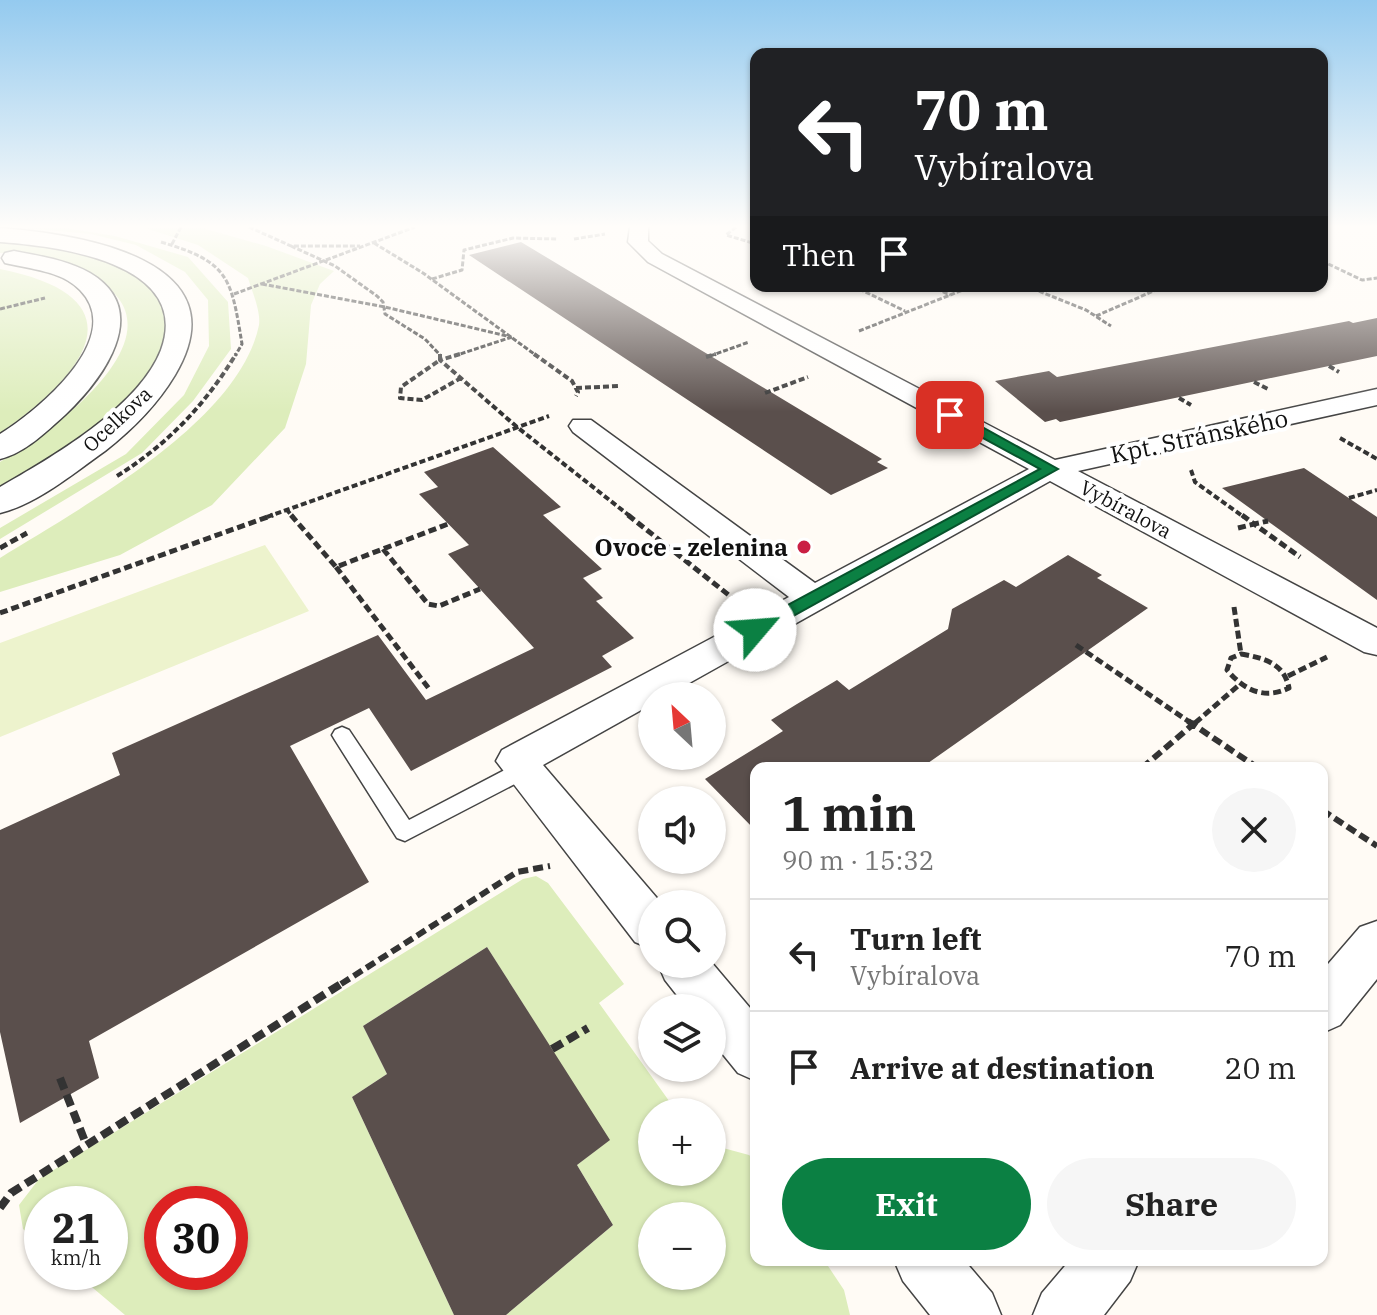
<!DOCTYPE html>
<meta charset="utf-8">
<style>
:root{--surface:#fff;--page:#f6f6f6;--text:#222;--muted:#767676;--line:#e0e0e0;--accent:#0b8043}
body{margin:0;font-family:"IBM Plex Serif",serif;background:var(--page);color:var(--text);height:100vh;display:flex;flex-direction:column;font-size:30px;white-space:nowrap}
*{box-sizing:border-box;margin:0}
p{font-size:26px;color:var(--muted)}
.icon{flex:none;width:44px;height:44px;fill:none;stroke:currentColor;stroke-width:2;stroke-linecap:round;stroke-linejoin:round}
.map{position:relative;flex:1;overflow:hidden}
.details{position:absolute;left:750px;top:762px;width:578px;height:504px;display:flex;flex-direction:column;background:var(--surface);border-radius:16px;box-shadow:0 2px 6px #0004}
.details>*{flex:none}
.top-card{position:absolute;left:750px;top:48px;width:578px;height:244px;border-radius:16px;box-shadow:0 2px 6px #0004;background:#202124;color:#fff;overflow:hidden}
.needle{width:52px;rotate:334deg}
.controls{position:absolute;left:638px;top:682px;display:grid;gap:16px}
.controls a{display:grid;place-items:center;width:88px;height:88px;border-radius:50%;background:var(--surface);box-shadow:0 2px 6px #0004;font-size:40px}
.speed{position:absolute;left:24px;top:1186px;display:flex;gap:16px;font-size:40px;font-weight:700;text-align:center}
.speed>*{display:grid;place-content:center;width:104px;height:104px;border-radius:50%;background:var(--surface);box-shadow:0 2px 6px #0004;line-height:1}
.speed small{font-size:20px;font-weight:400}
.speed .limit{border:12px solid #d22;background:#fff;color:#111}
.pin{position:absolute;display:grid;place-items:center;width:68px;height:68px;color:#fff;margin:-34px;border-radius:16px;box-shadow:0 4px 12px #0006}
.me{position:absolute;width:88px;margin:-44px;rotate:63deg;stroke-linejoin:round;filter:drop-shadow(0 0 6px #0008)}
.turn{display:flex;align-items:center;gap:28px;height:168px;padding:0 32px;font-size:36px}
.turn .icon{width:104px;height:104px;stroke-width:2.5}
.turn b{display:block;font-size:56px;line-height:68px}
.then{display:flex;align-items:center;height:76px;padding:0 32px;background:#0003;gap:16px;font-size:30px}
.round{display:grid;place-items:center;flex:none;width:84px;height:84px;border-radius:42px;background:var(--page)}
.overview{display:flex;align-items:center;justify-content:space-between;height:136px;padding:0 32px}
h1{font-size:48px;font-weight:800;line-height:60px}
.button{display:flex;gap:16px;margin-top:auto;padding:16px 32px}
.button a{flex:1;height:92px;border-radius:48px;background:var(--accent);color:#fff;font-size:32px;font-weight:800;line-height:92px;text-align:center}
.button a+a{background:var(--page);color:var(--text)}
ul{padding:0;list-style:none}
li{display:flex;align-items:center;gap:24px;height:112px;padding:0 32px;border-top:2px solid var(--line)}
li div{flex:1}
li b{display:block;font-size:30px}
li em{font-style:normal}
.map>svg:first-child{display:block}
</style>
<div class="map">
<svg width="1377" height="1315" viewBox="0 0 1377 1315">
<rect width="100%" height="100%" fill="#fffbf5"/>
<path fill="#ddedbb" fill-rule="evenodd" d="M12,227l53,1 50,8 73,21 40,45 3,47 -38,52 -51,52 -142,86v-11l126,-74 58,-59 25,-49 -1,-46 -23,-28 -49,-27 -45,-11z
M142,227h57l67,19 68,25 -14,13 -9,21 -5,59 -21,64 -73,77 -92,50 -120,37v-34c80,-50 239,-135 259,-233 2,-13 -7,-34 -11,-47l-50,-33z
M0,239l111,18 50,38 7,33 -6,31 -24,33 -50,48 -88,52v-30c52,-30 196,-134 89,-186 -26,-13 -60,-22 -89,-23z
M0,269c145,29 85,106 0,164z
M536,876l12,7 76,101 -25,19 78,109h-25v60h60v-27l37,10 7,6v99h68l20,30 6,25h-344l107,-90 -36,-60 32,-25 -122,-193 -124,79 24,48 -35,23 102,218h-329l-51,-43h36v-68h-68v41l-19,-16 -4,-24 20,-26 484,-300zM162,1204h68v68h-68zM652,1216h60v60h-60z"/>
<path fill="#edf3cd" d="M265,545l44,66 -309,126v-94z"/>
<path fill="#5a4f4c" d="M521,242l361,217 -5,3 11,6 -57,27 -362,-240z
M1377,318v38l-317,66 -4,-3 -11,3 -50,-41 54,-10 8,6 292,-56 4,2z
M493,447l68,60 -18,8 59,54 -19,9 20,20 -7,3 38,37 -32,18 10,11 -201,104 -42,-63 -79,38 79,136 -280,159 10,37 -79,45 -20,-91v-202l120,-55 -8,-22 266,-118 48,65 108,-52 -86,-94 21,-9 -50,-51 19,-7 -14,-15z
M1304,468l73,49v83l-155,-112z
M1068,555l34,20 -5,3 51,30 -227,160h-165v63l-51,-52 78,-48 -12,-11 26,-16 40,-24 12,10 99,-61 4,-20 52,-29 12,7z
M487,947l123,193 -33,25 36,60 -107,90h-52l-102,-218 35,-23 -24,-48z"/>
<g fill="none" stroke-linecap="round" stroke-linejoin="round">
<g stroke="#444" stroke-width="3">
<path id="service" d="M342,727l7,3 60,90 107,-56 7,-2 7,2 3,6 -3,6 -125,65 -8,-3 -62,-98 -3,-5 3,-5z"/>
</g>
<g stroke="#444" stroke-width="3">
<path id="minor" d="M630,227h18v14l14,13 393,206 322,-71v16l-299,66 299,157v27l-13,-3 -314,-171 -384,215h-14v8l-109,61 119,139h-10v45l-17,-7 -139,-181 6,-11 287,-153 -216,-165 -4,-6 4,-6h18l224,163 214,-114 -381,-207 -20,-20z
M1377,921v58l-37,46 -18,8v-62l38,-44z
M712,963l44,52v66l-18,-8 -26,-32v-33h-25l-22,-28 -7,-16z
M894,1260h70l28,33 9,22h-71l-27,-34z
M1070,1260h69l-9,21 -26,34h-71l9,-22z"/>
</g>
<g stroke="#444" stroke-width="3">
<path id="tertiary" d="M0,228c79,6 244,31 175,147 -18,30 -42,54 -70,76 -31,22 -68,53 -105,62v-26c51,-29 139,-80 161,-137 32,-88 -105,-104 -161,-108z
M14,251c26,5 53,9 76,22 64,38 12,107 -25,142 -19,17 -40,38 -65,44v-25c37,-23 127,-96 80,-144 -18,-19 -50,-21 -75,-27l-3,-5 3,-5z"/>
</g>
<path stroke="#333" stroke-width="3" stroke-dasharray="5 2" stroke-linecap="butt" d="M249,227l42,19h69
M736,227l-10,8 30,9
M574,239l31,-5
M161,242c68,20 70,35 81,102l-7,12
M374,243l49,30 114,83
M172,244l9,-17
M291,246l44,20 42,30 6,6 2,12 40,25 16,17
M1322,261l40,19 15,-2
M432,279l30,-9 2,-20 49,-12 44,1
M262,284l123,23 122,29
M853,286l52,25
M930,286l20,9
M1026,286l60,24 25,16
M234,294l181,-67
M0,309l45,-11
M1096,316l69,-30
M859,331l114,-45
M454,356l58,-19
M710,356l39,-14"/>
<path stroke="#333" stroke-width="4" stroke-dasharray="6 3" stroke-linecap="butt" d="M440,354v6l-39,27 -1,11 22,2 39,-22
M460,354l-20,6 77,67 114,90
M534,354l38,27 6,11 -2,4
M706,357l10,-3
M1329,366l10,6
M1254,382l14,7
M576,388l44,-2
M765,393l43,-16
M1179,398l12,7
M1340,438l37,21
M1191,470l4,12 49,35
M117,476c51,-32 88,-71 119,-122
M1349,498l28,-8
M286,509l7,8
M267,517l282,-101"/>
<path stroke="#333" stroke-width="5" stroke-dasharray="8 4" stroke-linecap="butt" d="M291,515l45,52 112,-43
M628,515l107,85
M1242,515l12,9 14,-3
M1238,528l16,-4 46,33
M0,548l27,-15
M383,549l45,55 11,2 41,-17
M336,567l94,123
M1234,607l7,47
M0,613l273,-98
M1076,645l115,78
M1241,654c23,4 43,9 48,34 -25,12 -45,2 -62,-18l4,-12z
M1288,676l39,-19
M1195,723l44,-38"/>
<path stroke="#333" stroke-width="6" stroke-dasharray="10 5" stroke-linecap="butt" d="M1188,721l70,47
M1142,768l55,-47
M1322,810l55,36
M341,984l176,-112 33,-6"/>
<path stroke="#333" stroke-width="8" stroke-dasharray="12 6" stroke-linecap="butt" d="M552,1049l36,-21
M60,1078l26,66
M0,1208l11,-15 333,-211"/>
<use href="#service" fill="#fff" fill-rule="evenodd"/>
<use href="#minor" fill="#fff" fill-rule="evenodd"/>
<use href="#tertiary" fill="#fff" fill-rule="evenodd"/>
</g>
<linearGradient id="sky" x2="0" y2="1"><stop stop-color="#94caef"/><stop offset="0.55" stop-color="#fffdfa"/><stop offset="1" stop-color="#fffdfa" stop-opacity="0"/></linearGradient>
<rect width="1377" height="412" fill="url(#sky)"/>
<path fill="#0b8043" stroke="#07532c" stroke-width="2" d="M946,412h9l103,57 -297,165h-12l-3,-4 3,-4 291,-157 -94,-51z"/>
<circle fill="#ca2044" stroke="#fff" stroke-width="3" cx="804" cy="547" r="8"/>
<g text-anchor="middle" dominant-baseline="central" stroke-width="8" stroke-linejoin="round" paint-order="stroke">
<g font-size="20" fill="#111" stroke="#fff">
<text transform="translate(117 419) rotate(-43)">Ocelkova</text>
<text transform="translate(1126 509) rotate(28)">Vybíralova</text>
</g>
<g font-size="24" fill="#111" stroke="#fff">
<text transform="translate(1199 436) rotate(-12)">Kpt. Stránského</text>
</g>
<g font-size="24" font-weight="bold" fill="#111" stroke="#fff" text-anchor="end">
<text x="788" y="547">Ovoce - zelenina</text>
</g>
</g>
</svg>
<div class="controls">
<a><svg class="needle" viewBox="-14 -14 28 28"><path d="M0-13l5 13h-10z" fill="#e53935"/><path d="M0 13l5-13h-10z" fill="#767676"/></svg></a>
<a><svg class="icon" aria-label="sound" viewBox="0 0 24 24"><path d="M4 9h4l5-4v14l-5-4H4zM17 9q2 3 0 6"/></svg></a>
<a><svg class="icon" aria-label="search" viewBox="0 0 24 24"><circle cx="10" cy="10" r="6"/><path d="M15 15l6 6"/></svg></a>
<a><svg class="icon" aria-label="layers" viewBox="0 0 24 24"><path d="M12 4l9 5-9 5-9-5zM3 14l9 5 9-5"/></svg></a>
<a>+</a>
<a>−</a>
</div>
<div class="speed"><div>21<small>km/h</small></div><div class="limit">30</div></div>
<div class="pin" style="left:950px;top:415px;background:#d93025"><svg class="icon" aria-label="arrive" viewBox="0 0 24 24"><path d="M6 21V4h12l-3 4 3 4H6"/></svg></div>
<svg class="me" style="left:755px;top:630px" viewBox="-20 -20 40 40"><circle r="19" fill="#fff"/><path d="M0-13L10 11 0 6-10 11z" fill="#0b8043"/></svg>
<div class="top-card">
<div class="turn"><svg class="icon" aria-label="left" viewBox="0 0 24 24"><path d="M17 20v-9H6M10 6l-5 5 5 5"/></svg><div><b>70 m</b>Vybíralova</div></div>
<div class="then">Then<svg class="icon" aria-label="arrive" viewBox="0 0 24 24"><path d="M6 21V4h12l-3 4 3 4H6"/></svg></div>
</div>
<section class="details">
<div class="overview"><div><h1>1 min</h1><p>90 m · 15:32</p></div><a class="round"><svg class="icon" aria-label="close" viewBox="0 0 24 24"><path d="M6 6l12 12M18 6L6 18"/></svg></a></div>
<ul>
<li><svg class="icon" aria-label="left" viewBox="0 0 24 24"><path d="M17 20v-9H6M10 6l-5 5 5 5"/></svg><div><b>Turn left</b><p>Vybíralova</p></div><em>70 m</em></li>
<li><svg class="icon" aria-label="arrive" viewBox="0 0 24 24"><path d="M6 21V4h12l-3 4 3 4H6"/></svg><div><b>Arrive at destination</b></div><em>20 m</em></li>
</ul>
<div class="button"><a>Exit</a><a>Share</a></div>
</section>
</div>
